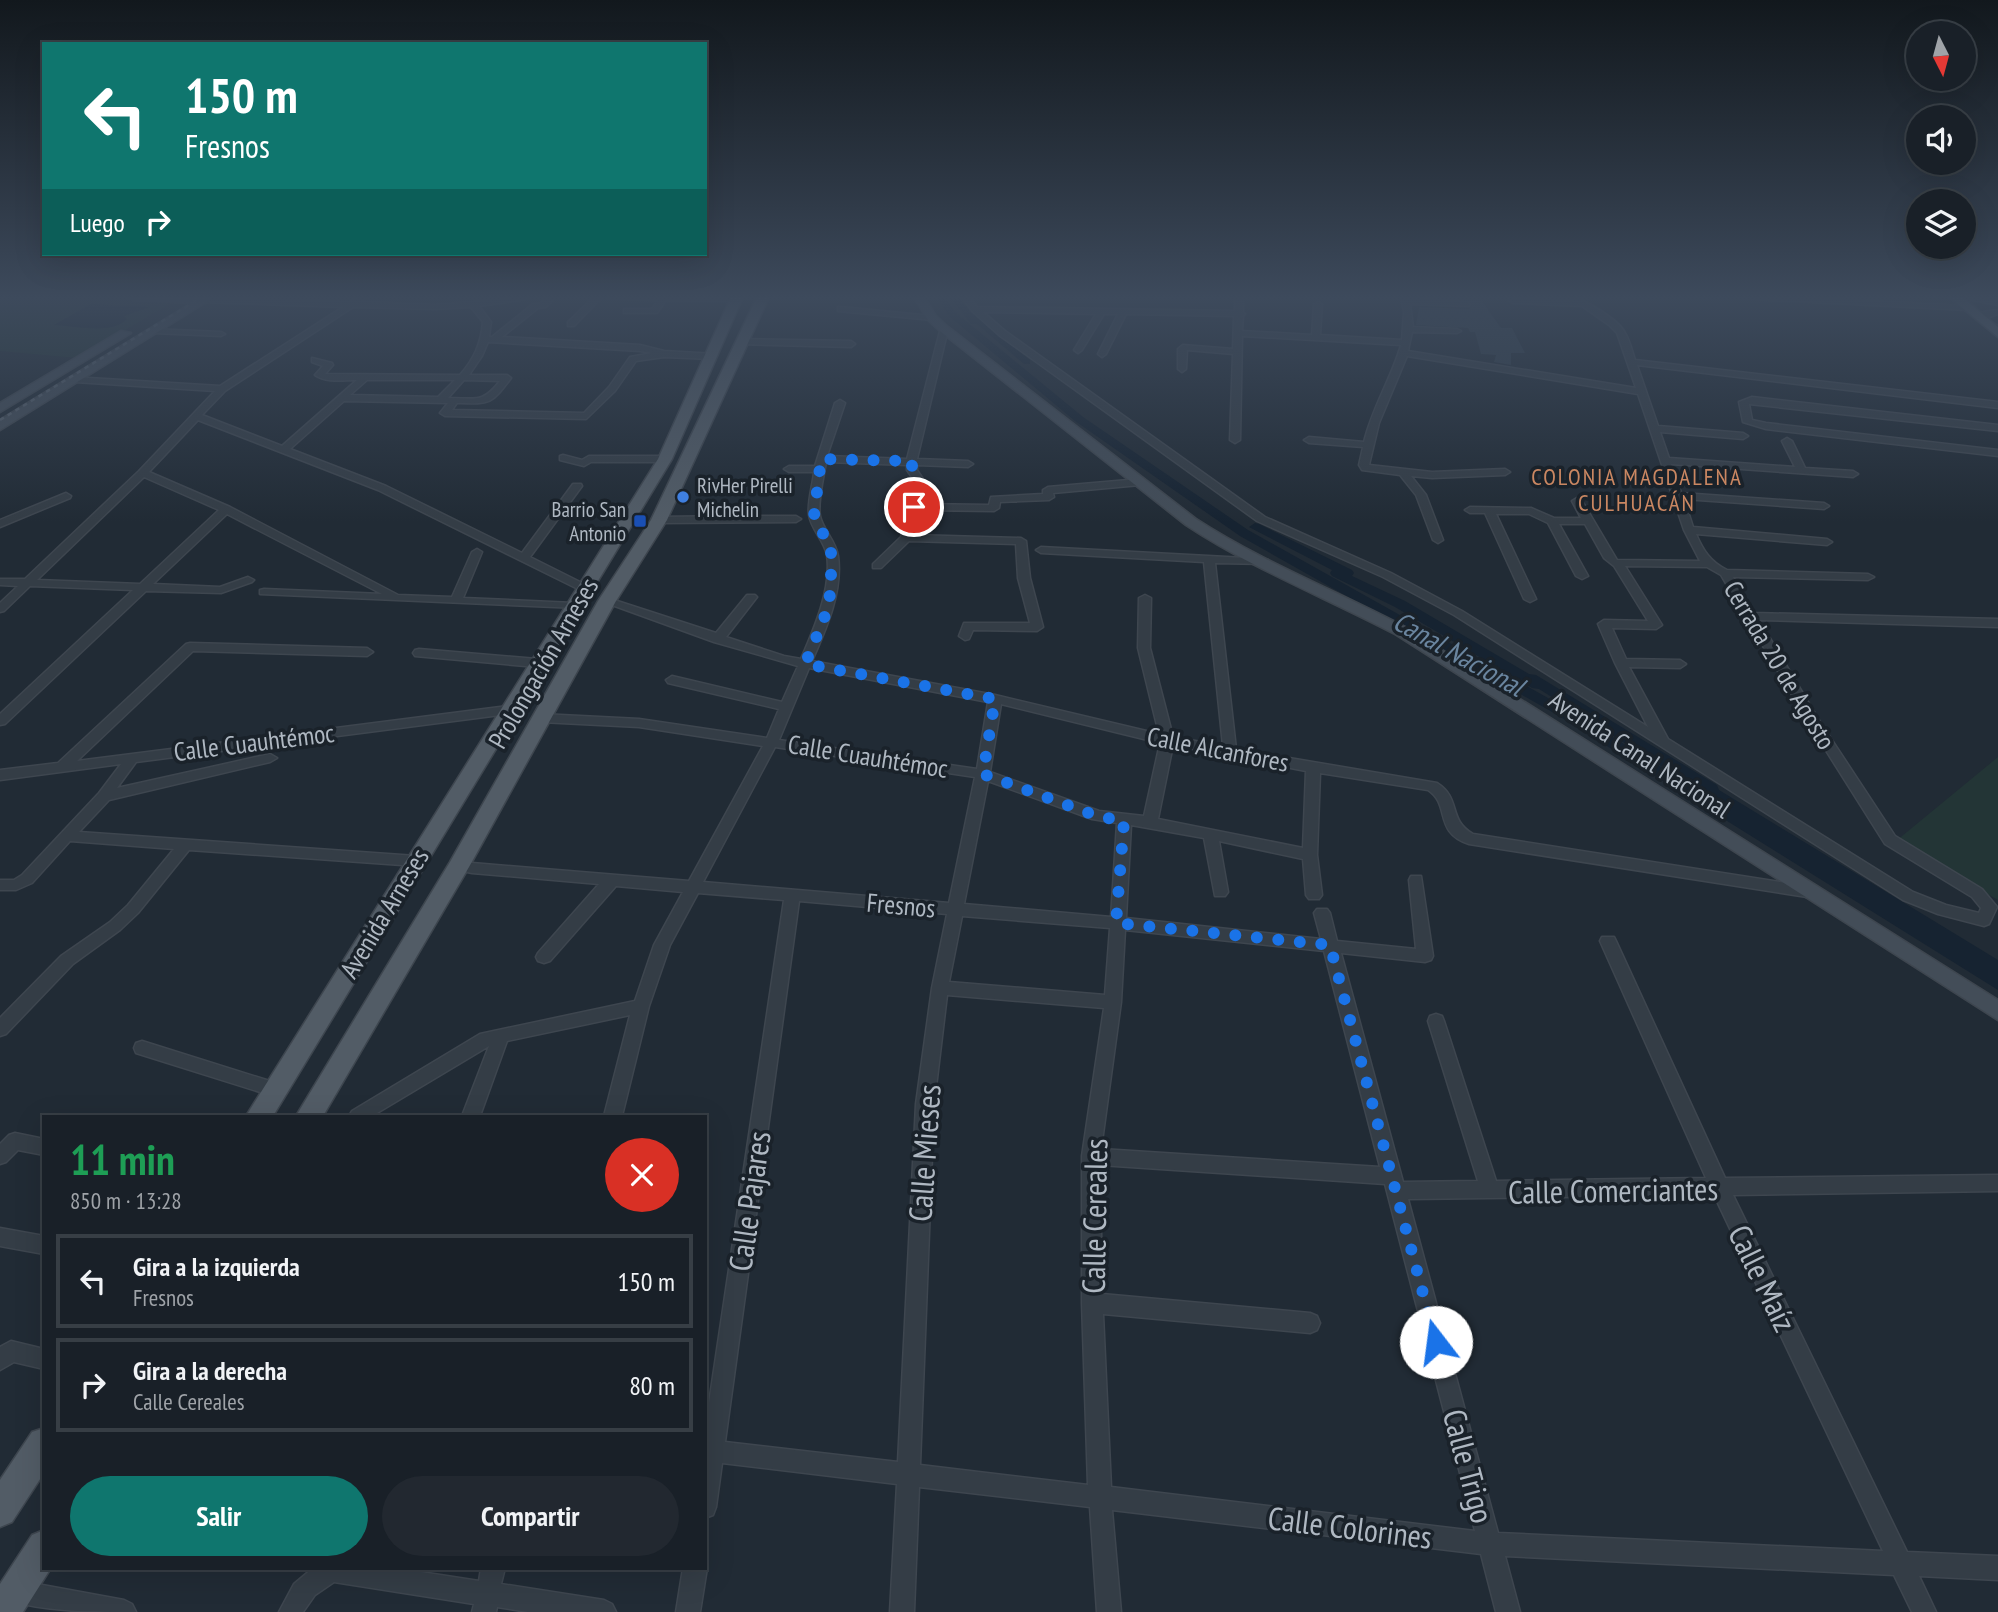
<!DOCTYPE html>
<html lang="es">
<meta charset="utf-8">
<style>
:root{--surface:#192028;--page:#222830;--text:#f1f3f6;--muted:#9fa3a8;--line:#373e45;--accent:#0f766e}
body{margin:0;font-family:"PT Sans Narrow",sans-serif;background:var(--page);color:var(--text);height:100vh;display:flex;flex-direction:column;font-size:26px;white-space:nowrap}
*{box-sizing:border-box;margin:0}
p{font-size:23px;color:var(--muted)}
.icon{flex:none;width:38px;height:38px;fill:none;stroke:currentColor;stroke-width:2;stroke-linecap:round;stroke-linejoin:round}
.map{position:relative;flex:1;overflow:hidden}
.drawer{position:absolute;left:42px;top:1115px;width:665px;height:455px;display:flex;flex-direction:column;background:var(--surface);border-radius:0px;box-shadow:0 7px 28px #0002,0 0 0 2px var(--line)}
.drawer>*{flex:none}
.hud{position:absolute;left:42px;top:42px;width:665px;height:214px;border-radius:0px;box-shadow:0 7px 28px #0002,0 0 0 2px var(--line);background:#0f766e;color:#fff;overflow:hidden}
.needle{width:46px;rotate:174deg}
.fabs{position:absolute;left:1906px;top:21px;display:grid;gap:14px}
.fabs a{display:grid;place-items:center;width:70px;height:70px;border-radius:50%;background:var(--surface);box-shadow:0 7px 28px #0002,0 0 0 2px var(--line);font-size:35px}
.pin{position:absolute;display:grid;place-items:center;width:60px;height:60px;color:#fff;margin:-30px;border:4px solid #fff;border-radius:50%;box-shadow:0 2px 7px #0007}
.me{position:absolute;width:77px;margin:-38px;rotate:345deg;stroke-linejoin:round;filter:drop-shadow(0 0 5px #0008)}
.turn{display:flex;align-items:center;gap:24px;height:147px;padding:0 28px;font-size:32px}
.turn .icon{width:91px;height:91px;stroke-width:2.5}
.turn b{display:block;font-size:49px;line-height:60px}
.then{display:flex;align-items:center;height:66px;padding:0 28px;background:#0003;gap:14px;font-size:26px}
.round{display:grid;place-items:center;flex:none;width:74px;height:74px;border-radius:37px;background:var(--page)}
.overview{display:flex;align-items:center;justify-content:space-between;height:119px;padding:0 28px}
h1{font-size:42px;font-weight:700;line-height:52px;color:#1e9e55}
.primary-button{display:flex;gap:14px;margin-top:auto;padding:14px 28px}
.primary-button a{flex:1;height:80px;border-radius:42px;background:var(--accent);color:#fff;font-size:28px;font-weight:700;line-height:80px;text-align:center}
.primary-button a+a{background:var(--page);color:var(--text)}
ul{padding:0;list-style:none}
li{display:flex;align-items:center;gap:21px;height:94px;margin:0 14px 10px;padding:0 14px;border:4px solid var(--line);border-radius:0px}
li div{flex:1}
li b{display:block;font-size:26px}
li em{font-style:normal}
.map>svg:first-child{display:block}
</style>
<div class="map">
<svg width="1998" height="1612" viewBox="0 0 1998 1612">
<rect width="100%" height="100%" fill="#212b35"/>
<path fill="#233536" d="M0,297l166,3 2,5 -91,53 -77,-7z
M1998,757v143l-102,-59z"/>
<path fill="#162331" d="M91,304l59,3 -26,9 3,3c-15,16 -51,7 -73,6z"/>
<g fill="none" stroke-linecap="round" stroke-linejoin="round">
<path fill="#162331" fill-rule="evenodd" d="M937,297h8l10,15 128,105 165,113 316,177 130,80 -155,-98 -7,-1 -137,-81 -63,-31 -2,-3 2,-3 -83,-43 6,-4 4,1 93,46 2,3 -2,3 53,25 124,73 7,1 181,110 2,5 279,170v30l-444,-277 -314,-177 -165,-115 -126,-105z
M950,297h8l11,13 61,50v4h-6l-47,-40h-6z"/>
</g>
<path fill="#303d49" d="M1443,297h36l22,31h11l13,25h-14v12l-17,-3 2,-7 -15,-1 -6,-22h-5l-2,-4 -52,-3 3,-18 50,2 3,-4 -5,-5z"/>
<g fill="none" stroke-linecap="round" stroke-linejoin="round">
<g stroke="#3e464f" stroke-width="3">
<path id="street" d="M358,297h9l-7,5 75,3 95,-8 -4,2 -47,7 12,16 -2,15h3l41,-33 8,-1 7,-6h8l-10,10 -8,1 -36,29 138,8 24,6 51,3 1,2 -4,3 -48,-2 -28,4 -21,30 -29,28 -141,-3 -5,-3 8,-10 -104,-2 -54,48 96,37 136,67 51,-69h8l1,2 -52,71 58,29v4h-8l-202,-100 -180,-70 -49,52 81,35 168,88 54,2 20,-45 5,-3 5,3 -19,46 111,5 4,1v4l-318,-14v-4l4,-1 118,5 -155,-80 -74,70 67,3 28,-10 6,3 -2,2 -31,11 -75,-2 -141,133 -5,1v-11l133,-124 -103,-4 -26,25 -4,1v-9l18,-17 -18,-1v-6h25l114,-108 76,-80 -140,-9 -4,-3 1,-2 148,9 123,-79 -138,-5h-3v-4l148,4zM353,307l82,2 36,-2 12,15c-2,22 -9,37 -23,53l-135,-1 8,-9 -1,-2 -20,-5v4l11,4 -8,9c11,8 28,5 42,5l-75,66 -80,-31 23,-24zM488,342l152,9 12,2 -22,4 -21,30 -25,26 -132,-3 5,-7c33,1 34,2 54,-25l-4,-3h-38l13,-19zM367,380h88l-17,17 -88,-2zM464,380l36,1c-18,23 -24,17 -52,17zM144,477l75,33 -79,74 -103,-4z
M594,297h8l-28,29h-6v-4z
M607,297h127l6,2 -4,2 -70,-1 -9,13h-33v-4h28l6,-9 -47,-1z
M962,297h8l7,10 258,4v-14h8v15l2,2 -2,2 -1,15 70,4 2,-31 4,-2 4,2 -2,31 82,5 2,-28 -3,-15 65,5 4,2 -1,2 -59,-2 3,23 44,2 4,2 -4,2 -45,-1 -4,19 228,37 -19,-55 -8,-8 -27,-19 -69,-3 -4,-2 4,-2 61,2 -5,-4c13,0 50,23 56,36 5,8 7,18 10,27l363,42v6l-361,-43 21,61 85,7 5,3 -5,3 -83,-7 9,26 126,9 -13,-26 5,-3 5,3 13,27 48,3 5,3 -5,3 -182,-13 10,29 143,10 5,3 -5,3 -140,-10 9,28 134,12 5,3 -5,3 -131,-11c7,16 14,28 31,36l141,4 6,3 -6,3 -135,-3 21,36 244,6v8l-239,-7 61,102 75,114 87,53 15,18 -8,17 -5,2 -46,-12 -35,-14 -449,-285 -71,-38 -126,-56 -258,-186 -27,-24zM983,312l113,2 -22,36 4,3 4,-3 22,-36h14l-20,40 4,3 4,-3 20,-40 108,2 -1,33 -50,-4 -5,4v20l4,3 4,-3 1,-19 46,4 -3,86 5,3 5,-3 2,-104 159,9c-9,32 -29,63 -37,97l-55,-5 -5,3 5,3 54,4 -4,18 3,5 38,5 16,20 17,45 5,3 5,-3 -17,-45 -15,-19 21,2 73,-3 5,-3 -5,-3 -73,3 -63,-7 10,-42 28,-67 231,38 46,136 16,31 -83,-1 -35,-59 -5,-3 -5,3 9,17h-27l-23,-10 -61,-1 -5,3 5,3h15l39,86 6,3 6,-3 -40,-85h33l19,9 28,53 6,3 6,-3 -29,-52h26l19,34 10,8 34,55 -44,-1 -6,4 17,39 33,64 -186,-116 -71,-38 -126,-56 -260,-186zM1625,566l82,1 14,8 87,147 77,122 87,53 9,11 -2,5 -33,-8 -33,-13 -245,-153 -39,-72 51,1 6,-4 -6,-4 -54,-1 -14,-31 44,1 6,-4z
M1749,297h42l176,9 4,2 -4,2 -214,-11z
M1958,297h16l24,4v4z
M841,307l91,9 4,2 -4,2 -94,-9v-4z
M1998,310v4l-13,5 13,7v6l-22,-13 7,-7z
M941,327l7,2 -31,130 51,2 5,3 -5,3 -51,-2v5l6,9 -5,25 71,1 2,-8 52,-3v-4l5,-3 92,-8 5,3 -5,3 -87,8 1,4 -5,3 -49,2 -1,6 -5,3 -77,-1 -5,25 109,3 5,3 4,37 13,49 -6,4 -64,-1 -4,9 -4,1 -6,-4 5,-13h66l-12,-45 -2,-34 -107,-3 -28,27h-8v-4l28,-27 12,-58 -6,-9v-5l-81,-3c-2,13 -9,42 -6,54 3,14 16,25 18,40 5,36 -12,73 -26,105l183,34 164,39 -21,-86 1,-50 6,-3 6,3 -1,50 23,89 50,9 -19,-184 -163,-9 -5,-3 5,-3 223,12 4,1v4l-53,-1 21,186 201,34c25,16 10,36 36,51l339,53 3,4 -3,4 -5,2 -338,-53c-36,-12 -18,-39 -41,-54l-108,-17 -3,82 5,40 -3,4h-10l-3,-4 -3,-36 -84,-18 9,51 -3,4h-10l-11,-58 -73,-13 -5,93 195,21 -7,-26 3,-4h10l3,4 7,28 79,8 -7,-69 2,-4h10l12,80 -2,4 -6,2 -84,-9 62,229 75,-1 -50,-160 2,-5 6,-2 6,2 2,5 52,160 210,-3 -106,-237 2,-4h12l2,4 109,237 273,-3v16l-265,4 174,357 91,4v24l-79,-4 17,36h-24l-18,-37 -389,-19 15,56h-24l-15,-58 -369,-44 9,102h-24l-7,-105 -171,-20 -5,125h-24l7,-128 -175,-21 -6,44 -3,8 -8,3v-88l79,-530 -86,-7 -28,52 -21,61 -27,110h-18l26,-101 -123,26 -27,75h-18l27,-70 -117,70h-23l3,-5 128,-77 155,-33 19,-56 29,-53 -67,-6 -66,75 -6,2 -6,-2 -2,-4 2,-4 61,-69 -127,-11 -5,-1 -2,-4 2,-4 5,-1 217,18 74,-135 -124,-19 -98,-5 -6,-4 6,-4 98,5 128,19 12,-29 -111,-26 -2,-3 6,-4 110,26 16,-36 -84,-24 -113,-41 2,-2h8l105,34 31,-38h8l2,2 -31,40 58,19 17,3c13,-30 31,-71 26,-104 -3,-15 -16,-26 -18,-40 -2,-12 4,-31 5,-43h-25l-5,-3 5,-3h26l20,-63 5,-3 5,3 -18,53 80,3zM809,668l179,34 -11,67 -198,-29zM1001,704l159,39 -16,73 -45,-5 -109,-39zM1173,745l133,26 -3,77 -145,-29zM775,747l200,30 -26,126 -246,-21zM988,781l104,38 25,4 -6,94 -147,-13zM799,901l148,13 -15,74 -16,116 -18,358 -173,-20zM962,916l148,12 -5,67 -156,-13zM1125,930l199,21 56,216 -279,-18 20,-147zM947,995l157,13 -22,148v147l6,182 -168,-20 14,-361zM1100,1165l285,19 90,347 -364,-44 -8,-173 207,19 7,-3 3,-7 -3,-7 -7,-3 -208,-19zM1714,1195l169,356 -385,-18 -90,-334z
M151,329l70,3 4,2 -4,2 -67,-3h-3z
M741,339l110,2 4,3 -4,3 -113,-3 -1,-2z
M1752,397l246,28v6l-249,-27 3,16 14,3 232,27v6l-232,-27 -23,-7 -4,-20z
M563,455l19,5 7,-4h76l5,3 -5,3h-74l-7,4 -24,-6v-4z
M66,493l5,3 -1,2 -70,29v-7z
M742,503l5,3 -3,10h52l5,3 -5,3 -137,1 -5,-3 5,-3 75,-1 3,-10z
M190,643l177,5 6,4 -6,4 -174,-5 -116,110 431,-55 6,4 -6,4 -372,48 -19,26 153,-34 7,4 -7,4 -161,38 -30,32 337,24 5,1 2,4 -2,4 -5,1 -227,-16 -51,63 -18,17 -47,34 -67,70 -6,2v-18l61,-62 49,-34 18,-17 46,-56 -104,-8 -38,42 -16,7h-16v-10h14l8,-5 77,-82 22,-29 -121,16v-10l58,-7 128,-119z
M419,649l118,10 6,4 -6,4 -122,-11 -2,-3 2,-3z
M142,1041l134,42 6,2 3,5 -3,5 -6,2 -140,-44 -2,-5 2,-5z
M15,1133l29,6v16l-26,-5 -12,12 -6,2v-20l9,-9z
M0,1228l44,8v18l-44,-8z
M11,1341l33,8v20l-30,-7 -14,8v-23z
M705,1565l2,3 -7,44h-24l7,-44h22z
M313,1568h82l84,13 2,-13h24l-4,16 103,16 8,4 4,8h-88l-31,-5 -1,5h-24l2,-8 -140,-22 -19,13 -12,17h-24l15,-28z
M15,1580l109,20 8,4 4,8c-42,0 -89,0 -129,-12l-4,-8 4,-8z"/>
</g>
<g stroke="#3e464f" stroke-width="3">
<path id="secondary" d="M128,297h86l-214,133v-10l192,-117 -59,-3z
M914,297h10l12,19 12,11 248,192c66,43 141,72 211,109l591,372v20l-603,-386c-69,-36 -144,-66 -209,-109l-246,-194 -12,-11z
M121,331l10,2 -131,79v-9z"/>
</g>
<g stroke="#3e464f" stroke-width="3">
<path id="primary" d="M731,297h12l-71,162 -399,657h-27l412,-657z
M757,297h12l-102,223 -51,81 -147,266 -146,249h-27l154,-254 148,-261 53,-81z
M1949,297h13l36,30v10z
M44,1428v45l-32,49 -12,5v-47l32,-48z
M44,1530v38h7l-28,44h-23v-28l32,-49z"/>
</g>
<use href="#street" fill="#343d46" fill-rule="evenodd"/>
<use href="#secondary" fill="#434d58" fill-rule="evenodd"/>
<use href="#primary" fill="#525c66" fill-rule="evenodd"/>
<path stroke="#57616c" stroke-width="2.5" stroke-dasharray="4.5 4.5" stroke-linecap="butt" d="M0,420l202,-123"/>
</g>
<linearGradient id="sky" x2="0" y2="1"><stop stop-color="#12181d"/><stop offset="0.57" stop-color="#3d4a5c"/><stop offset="1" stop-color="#3d4a5c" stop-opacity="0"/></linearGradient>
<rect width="1998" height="522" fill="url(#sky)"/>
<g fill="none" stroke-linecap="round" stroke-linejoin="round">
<path stroke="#1a73e8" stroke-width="12" stroke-dasharray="0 21.6" d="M914,507l4,-27 -6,-10v-9l-91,-2 -7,57 17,33v42l-7,28 -19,45 190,35 -12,75 114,42 27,5 -8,102 214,22 106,397"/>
</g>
<circle fill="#3f7fe0" stroke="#1a222a" stroke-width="2.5" cx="683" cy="497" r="7"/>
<rect fill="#1a4fb4" stroke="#1a222a" stroke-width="2.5" x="633" y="514" width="14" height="14" rx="3.5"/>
<g text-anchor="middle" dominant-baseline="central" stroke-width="7" stroke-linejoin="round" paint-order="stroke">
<g font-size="21" fill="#afb8c2" stroke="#1a222a" text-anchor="start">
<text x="697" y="485">RivHer Pirelli<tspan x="697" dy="24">Michelin</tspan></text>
<text x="626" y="509" text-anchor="end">Barrio San<tspan x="626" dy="24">Antonio</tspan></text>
</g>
<g font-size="23" letter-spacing="2" fill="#ca8762" stroke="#1a222a">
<text x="1637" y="476">COLONIA MAGDALENA<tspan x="1637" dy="26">CULHUACÁN</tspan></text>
</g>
<g font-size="26" fill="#afb8c2" stroke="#1a222a">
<text transform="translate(543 663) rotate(-60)">Prolongación Arneses</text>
<text transform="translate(1780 665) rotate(59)">Cerrada 20 de Agosto</text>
<text transform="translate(254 742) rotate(-7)">Calle Cuauhtémoc</text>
<text transform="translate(1218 749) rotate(11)">Calle Alcanfores</text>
<text transform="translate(1640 754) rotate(33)">Avenida Canal Nacional</text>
<text transform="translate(868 756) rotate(9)">Calle Cuauhtémoc</text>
<text transform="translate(901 905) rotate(5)">Fresnos</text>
<text transform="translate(384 913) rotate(-59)">Avenida Arneses</text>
</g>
<g font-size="28" font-style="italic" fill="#6a859f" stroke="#1a222a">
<text transform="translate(1459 653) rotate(29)">Canal Nacional</text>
</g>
<g font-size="32" fill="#afb8c2" stroke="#1a222a">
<text transform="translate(924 1153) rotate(-86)">Calle Mieses</text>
<text transform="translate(1613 1190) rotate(-1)">Calle Comerciantes</text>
<text transform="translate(749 1201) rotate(-82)">Calle Pajares</text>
<text transform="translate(1094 1216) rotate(-89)">Calle Cereales</text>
<text transform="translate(1763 1278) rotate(64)">Calle Maíz</text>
<text transform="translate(1469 1466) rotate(75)">Calle Trigo</text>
<text transform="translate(1350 1527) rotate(7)">Calle Colorines</text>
</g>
</g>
</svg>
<div class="fabs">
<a><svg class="needle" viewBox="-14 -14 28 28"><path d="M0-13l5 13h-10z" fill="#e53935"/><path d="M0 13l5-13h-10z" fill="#9fa3a8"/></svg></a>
<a><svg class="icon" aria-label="sound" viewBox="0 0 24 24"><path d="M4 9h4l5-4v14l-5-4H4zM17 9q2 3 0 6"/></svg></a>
<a><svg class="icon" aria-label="layers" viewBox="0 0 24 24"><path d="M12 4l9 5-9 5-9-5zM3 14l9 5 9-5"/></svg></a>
</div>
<div class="pin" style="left:914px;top:507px;background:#d93025"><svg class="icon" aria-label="arrive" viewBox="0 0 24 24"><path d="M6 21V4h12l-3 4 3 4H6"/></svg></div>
<svg class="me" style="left:1436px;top:1342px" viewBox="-20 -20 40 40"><circle r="19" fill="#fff"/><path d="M0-13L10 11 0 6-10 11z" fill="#1a73e8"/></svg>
<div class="hud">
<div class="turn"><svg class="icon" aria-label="left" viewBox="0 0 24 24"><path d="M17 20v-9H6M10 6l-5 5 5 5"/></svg><div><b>150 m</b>Fresnos</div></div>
<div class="then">Luego<svg class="icon" aria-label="right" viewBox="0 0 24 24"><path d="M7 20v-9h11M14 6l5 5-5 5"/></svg></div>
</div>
<section class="drawer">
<div class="overview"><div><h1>11 min</h1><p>850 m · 13:28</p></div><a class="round" style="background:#d93025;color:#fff"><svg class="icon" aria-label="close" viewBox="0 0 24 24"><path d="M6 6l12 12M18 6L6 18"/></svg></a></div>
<ul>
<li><svg class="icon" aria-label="left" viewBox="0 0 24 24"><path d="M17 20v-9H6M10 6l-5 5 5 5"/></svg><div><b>Gira a la izquierda</b><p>Fresnos</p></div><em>150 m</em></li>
<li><svg class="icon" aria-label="right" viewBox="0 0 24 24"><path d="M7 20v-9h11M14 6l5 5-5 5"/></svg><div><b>Gira a la derecha</b><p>Calle Cereales</p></div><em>80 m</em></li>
</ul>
<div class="primary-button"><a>Salir</a><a>Compartir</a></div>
</section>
</div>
